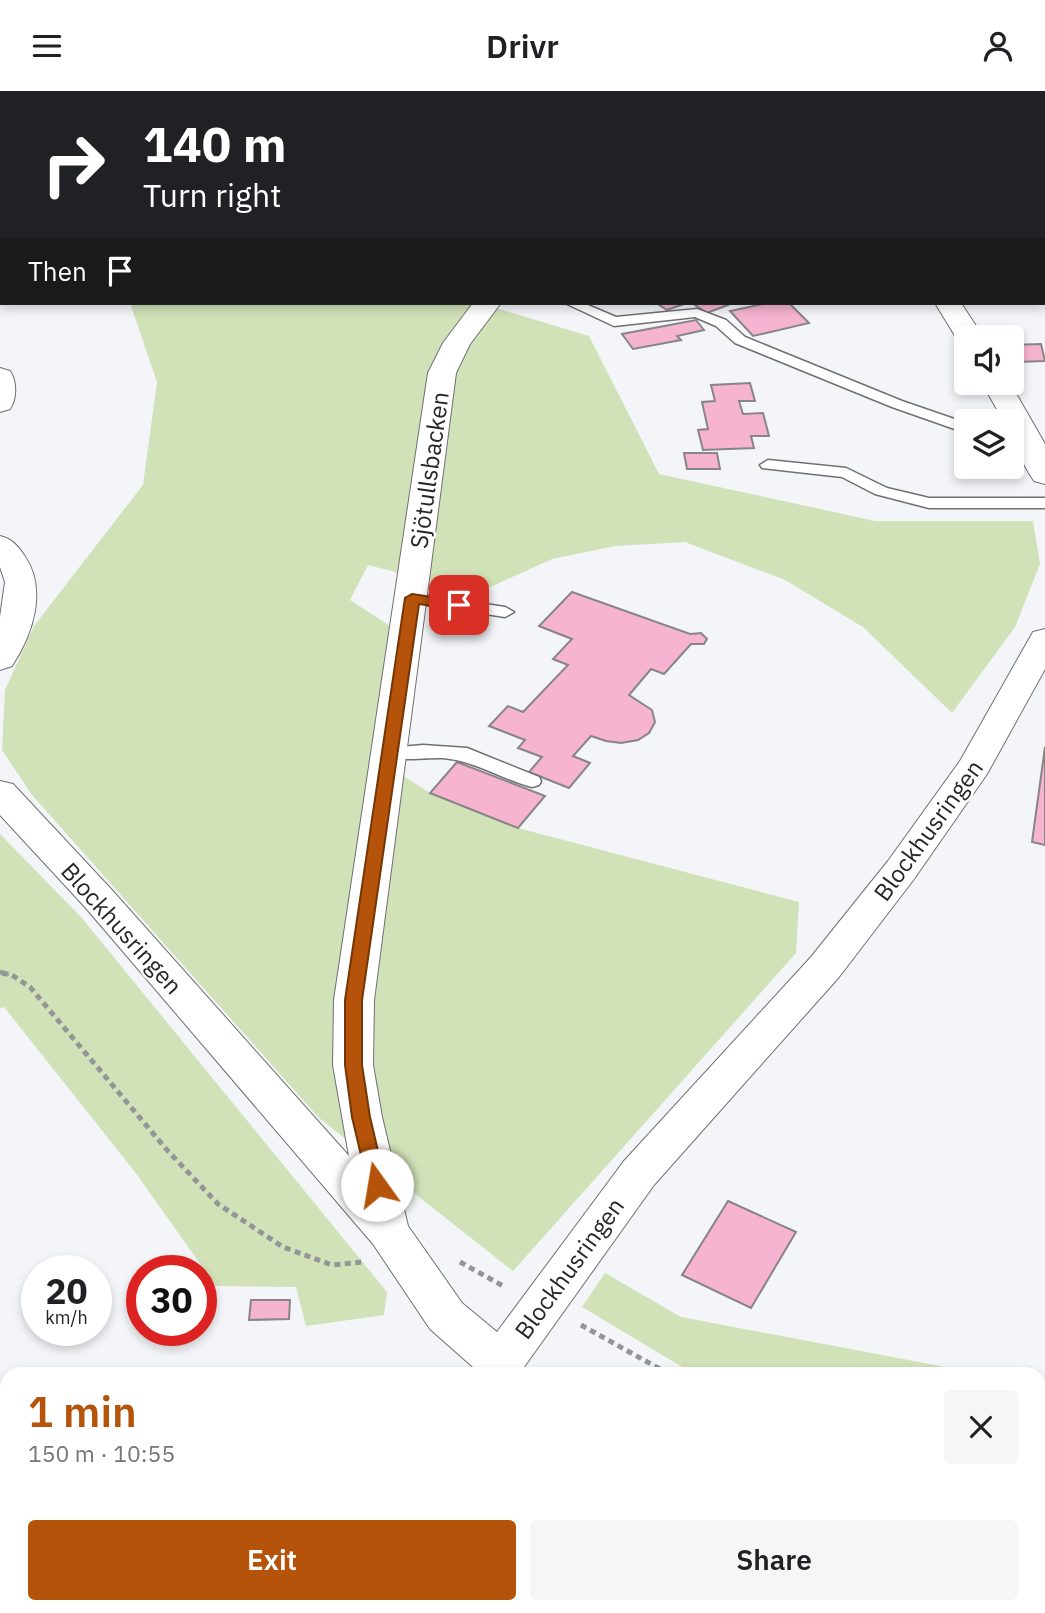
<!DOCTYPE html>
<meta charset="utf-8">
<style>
:root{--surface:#fff;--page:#f6f6f6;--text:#202124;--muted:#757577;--accent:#b45309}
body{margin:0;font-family:"IBM Plex Sans",sans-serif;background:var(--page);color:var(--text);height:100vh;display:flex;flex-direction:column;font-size:26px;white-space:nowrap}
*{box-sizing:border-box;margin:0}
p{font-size:23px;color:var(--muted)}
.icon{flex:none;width:38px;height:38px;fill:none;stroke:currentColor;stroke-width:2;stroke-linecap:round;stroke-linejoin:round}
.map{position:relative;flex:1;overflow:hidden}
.sheet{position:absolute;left:0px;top:1276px;width:1046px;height:247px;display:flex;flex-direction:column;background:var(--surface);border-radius:21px 21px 0 0;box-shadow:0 4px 10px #0003}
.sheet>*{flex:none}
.top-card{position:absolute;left:0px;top:0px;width:1046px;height:214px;box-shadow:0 4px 10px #0003;background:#202124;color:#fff;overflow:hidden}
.buttons{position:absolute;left:954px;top:234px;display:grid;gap:14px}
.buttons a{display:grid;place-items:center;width:70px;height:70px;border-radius:7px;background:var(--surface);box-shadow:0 4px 10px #0003;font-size:35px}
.speed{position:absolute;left:21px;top:1164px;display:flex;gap:14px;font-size:35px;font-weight:700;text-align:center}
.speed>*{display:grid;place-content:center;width:91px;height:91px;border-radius:50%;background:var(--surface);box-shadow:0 4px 10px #0003;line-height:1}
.speed small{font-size:18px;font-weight:400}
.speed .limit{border:10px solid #d22;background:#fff;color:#111}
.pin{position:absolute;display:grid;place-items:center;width:60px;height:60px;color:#fff;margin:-30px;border-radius:14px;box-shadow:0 4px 10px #0006}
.me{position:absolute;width:77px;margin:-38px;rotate:347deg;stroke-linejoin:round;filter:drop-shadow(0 0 5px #0008)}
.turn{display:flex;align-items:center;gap:24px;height:147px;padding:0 28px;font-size:32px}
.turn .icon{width:91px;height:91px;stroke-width:2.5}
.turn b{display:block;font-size:49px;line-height:60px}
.then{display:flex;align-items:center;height:66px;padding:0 28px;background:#0003;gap:14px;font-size:26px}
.round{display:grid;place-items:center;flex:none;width:74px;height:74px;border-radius:7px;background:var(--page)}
.head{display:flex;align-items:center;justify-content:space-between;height:119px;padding:0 28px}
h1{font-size:42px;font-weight:600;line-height:52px;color:var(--accent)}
.button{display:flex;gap:14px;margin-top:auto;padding:14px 28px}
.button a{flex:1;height:80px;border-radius:7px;background:var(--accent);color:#fff;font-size:28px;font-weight:600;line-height:80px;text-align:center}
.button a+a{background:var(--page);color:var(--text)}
header{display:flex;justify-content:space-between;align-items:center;height:91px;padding:0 28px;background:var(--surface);font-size:32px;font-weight:600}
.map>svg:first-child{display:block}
</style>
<header><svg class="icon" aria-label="menu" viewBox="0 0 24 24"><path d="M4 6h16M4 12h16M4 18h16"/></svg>Drivr<svg class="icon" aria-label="person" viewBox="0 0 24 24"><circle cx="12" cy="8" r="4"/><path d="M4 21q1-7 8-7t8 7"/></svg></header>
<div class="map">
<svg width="1045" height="1522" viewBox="0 0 1045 1522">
<rect width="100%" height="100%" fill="#f3f5f8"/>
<path fill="#d1e1b8" d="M130,212h349l110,33 70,138 216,47h158l7,43 -25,63 -63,86 -89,-86 -78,-47 -100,-38 -70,4 -63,13 -75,34 -109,-28 -18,35 40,26 -20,129 60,38 88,35 281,74 -3,51 -283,318 -194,-153 -287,-323 -30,-45 3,-60 29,-64 109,-141 14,-103z
M0,743l81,83 306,375 -3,23 -78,11 -10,-39 -80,-1 -81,-114 -131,-165 -4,1z
M605,1182l76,44 301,57h-288l-112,-67z"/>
<path fill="#64b8c7" d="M1045,1486v36h-92l10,-6h77v-23z"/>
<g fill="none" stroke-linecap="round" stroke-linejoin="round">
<path stroke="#20484e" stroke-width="2" stroke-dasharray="6 5" stroke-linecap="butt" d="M970,2l3,-2"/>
</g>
<path fill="#f6b4d0" stroke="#888587" stroke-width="2" d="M656,212h31l-20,7z
M692,212h34l2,2 -21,8z
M767,212h22l20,20 -56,13 -23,-25z
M696,229l8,10 -27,6 4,4 -48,9 -11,-15z
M1041,253l4,17 -33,1v-17z
M750,292l5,18h-16l4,13 20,-1 6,23h-18l3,12 -51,2 -5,-20 10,-1 -6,-27 13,-1 -4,-16z
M684,362h33l3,16h-33z
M572,501l118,42 11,-1 6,6 -3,5h-13l-27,30 -13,-5 -22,26 23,15 3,12 -6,11 -11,7 -17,3 -15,-2 -15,-5 -18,20 17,7 -21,25 -40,-16 13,-15 -24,-9 7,-8 -36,-14 19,-20 15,6 45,-47 -15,-6 19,-20 -33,-13z
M1045,656v98l-13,-3z
M457,671l88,34 -27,32 -88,-35z
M728,1110l68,31 -45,76 -69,-33z
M251,1209h39l-1,19 -40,1z
M451,1516h111l-3,6h-110z"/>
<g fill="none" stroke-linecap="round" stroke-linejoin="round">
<g stroke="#6f7072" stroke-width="3">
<path id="service" d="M565,212h18l33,14 81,-8 29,11 19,17 157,64 64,22v10l-74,-26 -157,-64 -19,-17 -21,-9 -81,9z
M768,369l78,8 41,20 42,10h116v10h-116l-54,-14 -33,-17 -80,-9 -2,-3z
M413,502l92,14 9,5 -9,5 -98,-15 -2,-4z
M423,654l44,3 72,29 2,4 -2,4 -7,2c-31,-8 -56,-26 -89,-29 -14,-1 -56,5 -63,-4l9,-6z
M621,1516h26l-2,6h-26z"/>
</g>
<g stroke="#6f7072" stroke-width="2">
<path id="minor" d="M42,0h26l-28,2z
M403,0h24l-26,2z
M838,0h24l-25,2z
M2,96v17l-2,1v-17z
M473,212h28l-31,41 -14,29 -82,627 -1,65 9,52 26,109 54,77 35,29 127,-171 187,-204 77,-96 72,-100 73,-129 12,-3v40l-58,105 -73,105 -75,98 -185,208 -135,189h-49l3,-7 -43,-38 -57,-85 -288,-337 -85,-92v-34l13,3 98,105 238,267 -16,-91 1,-65 94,-627 15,-30z
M935,212h26l23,35h-18v7l-6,-1z
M0,277l10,3c7,10 7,28 0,38l-10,3z
M982,292h28l35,61v40l-11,-3c-11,-16 -22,-39 -22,-59h-8z
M0,445c12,3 17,9 24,19 24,34 9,79 -12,111l-12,4v-53l5,-35 -5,-15z
M340,1516h51l-3,6h-51z"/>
</g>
<path stroke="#939597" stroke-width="3.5" stroke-dasharray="3.5 2.5" stroke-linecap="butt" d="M0,9l2,-5"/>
<path stroke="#939597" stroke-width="4.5" stroke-dasharray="5 3.5" stroke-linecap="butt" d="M0,881l9,2"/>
<path stroke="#939597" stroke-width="5" stroke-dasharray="6 4.5" stroke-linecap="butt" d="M2,882l10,2 18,12 137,163 51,54 65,43 49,18 30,-3
M460,1171l45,25
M581,1234l88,49
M1040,1364l5,-3
M846,1522l2,-6"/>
<use href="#service" fill="#fff" fill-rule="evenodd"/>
<use href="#minor" fill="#fff" fill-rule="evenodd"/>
</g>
<path fill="#b45309" stroke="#753606" stroke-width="2" d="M412,503l47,7 7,4 -7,5 -40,-6 -57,396v65l8,52 16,68 -3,6 -6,2 -7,-2 -2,-6 -16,-68 -7,-52v-65l60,-402z"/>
<g text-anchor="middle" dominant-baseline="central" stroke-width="5" stroke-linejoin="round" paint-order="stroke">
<g font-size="24" fill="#262728" stroke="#fff">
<text transform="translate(429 379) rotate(-82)">Sjötullsbacken</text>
<text transform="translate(928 739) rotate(-54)">Blockhusringen</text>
<text transform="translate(122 837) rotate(48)">Blockhusringen</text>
<text transform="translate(569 1177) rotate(-54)">Blockhusringen</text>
</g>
</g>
</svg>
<div class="buttons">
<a><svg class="icon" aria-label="sound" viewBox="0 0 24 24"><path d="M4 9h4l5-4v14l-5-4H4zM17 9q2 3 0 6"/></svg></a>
<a><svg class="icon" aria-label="layers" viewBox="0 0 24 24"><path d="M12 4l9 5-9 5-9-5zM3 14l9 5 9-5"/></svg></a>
</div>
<div class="speed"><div>20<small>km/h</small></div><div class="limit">30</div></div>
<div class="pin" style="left:459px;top:514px;background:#d93025"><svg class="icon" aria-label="arrive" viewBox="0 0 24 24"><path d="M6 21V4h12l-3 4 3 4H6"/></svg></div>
<svg class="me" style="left:377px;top:1094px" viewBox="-20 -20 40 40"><circle r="19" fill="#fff"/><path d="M0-13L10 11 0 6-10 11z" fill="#b45309"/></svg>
<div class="top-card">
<div class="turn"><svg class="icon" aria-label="right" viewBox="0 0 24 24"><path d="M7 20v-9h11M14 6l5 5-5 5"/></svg><div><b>140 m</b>Turn right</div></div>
<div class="then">Then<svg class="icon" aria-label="arrive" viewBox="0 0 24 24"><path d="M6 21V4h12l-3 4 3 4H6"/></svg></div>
</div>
<section class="sheet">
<div class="head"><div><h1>1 min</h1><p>150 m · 10:55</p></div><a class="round"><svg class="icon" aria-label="close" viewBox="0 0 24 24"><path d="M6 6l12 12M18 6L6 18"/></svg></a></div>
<div class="button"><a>Exit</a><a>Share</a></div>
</section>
</div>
